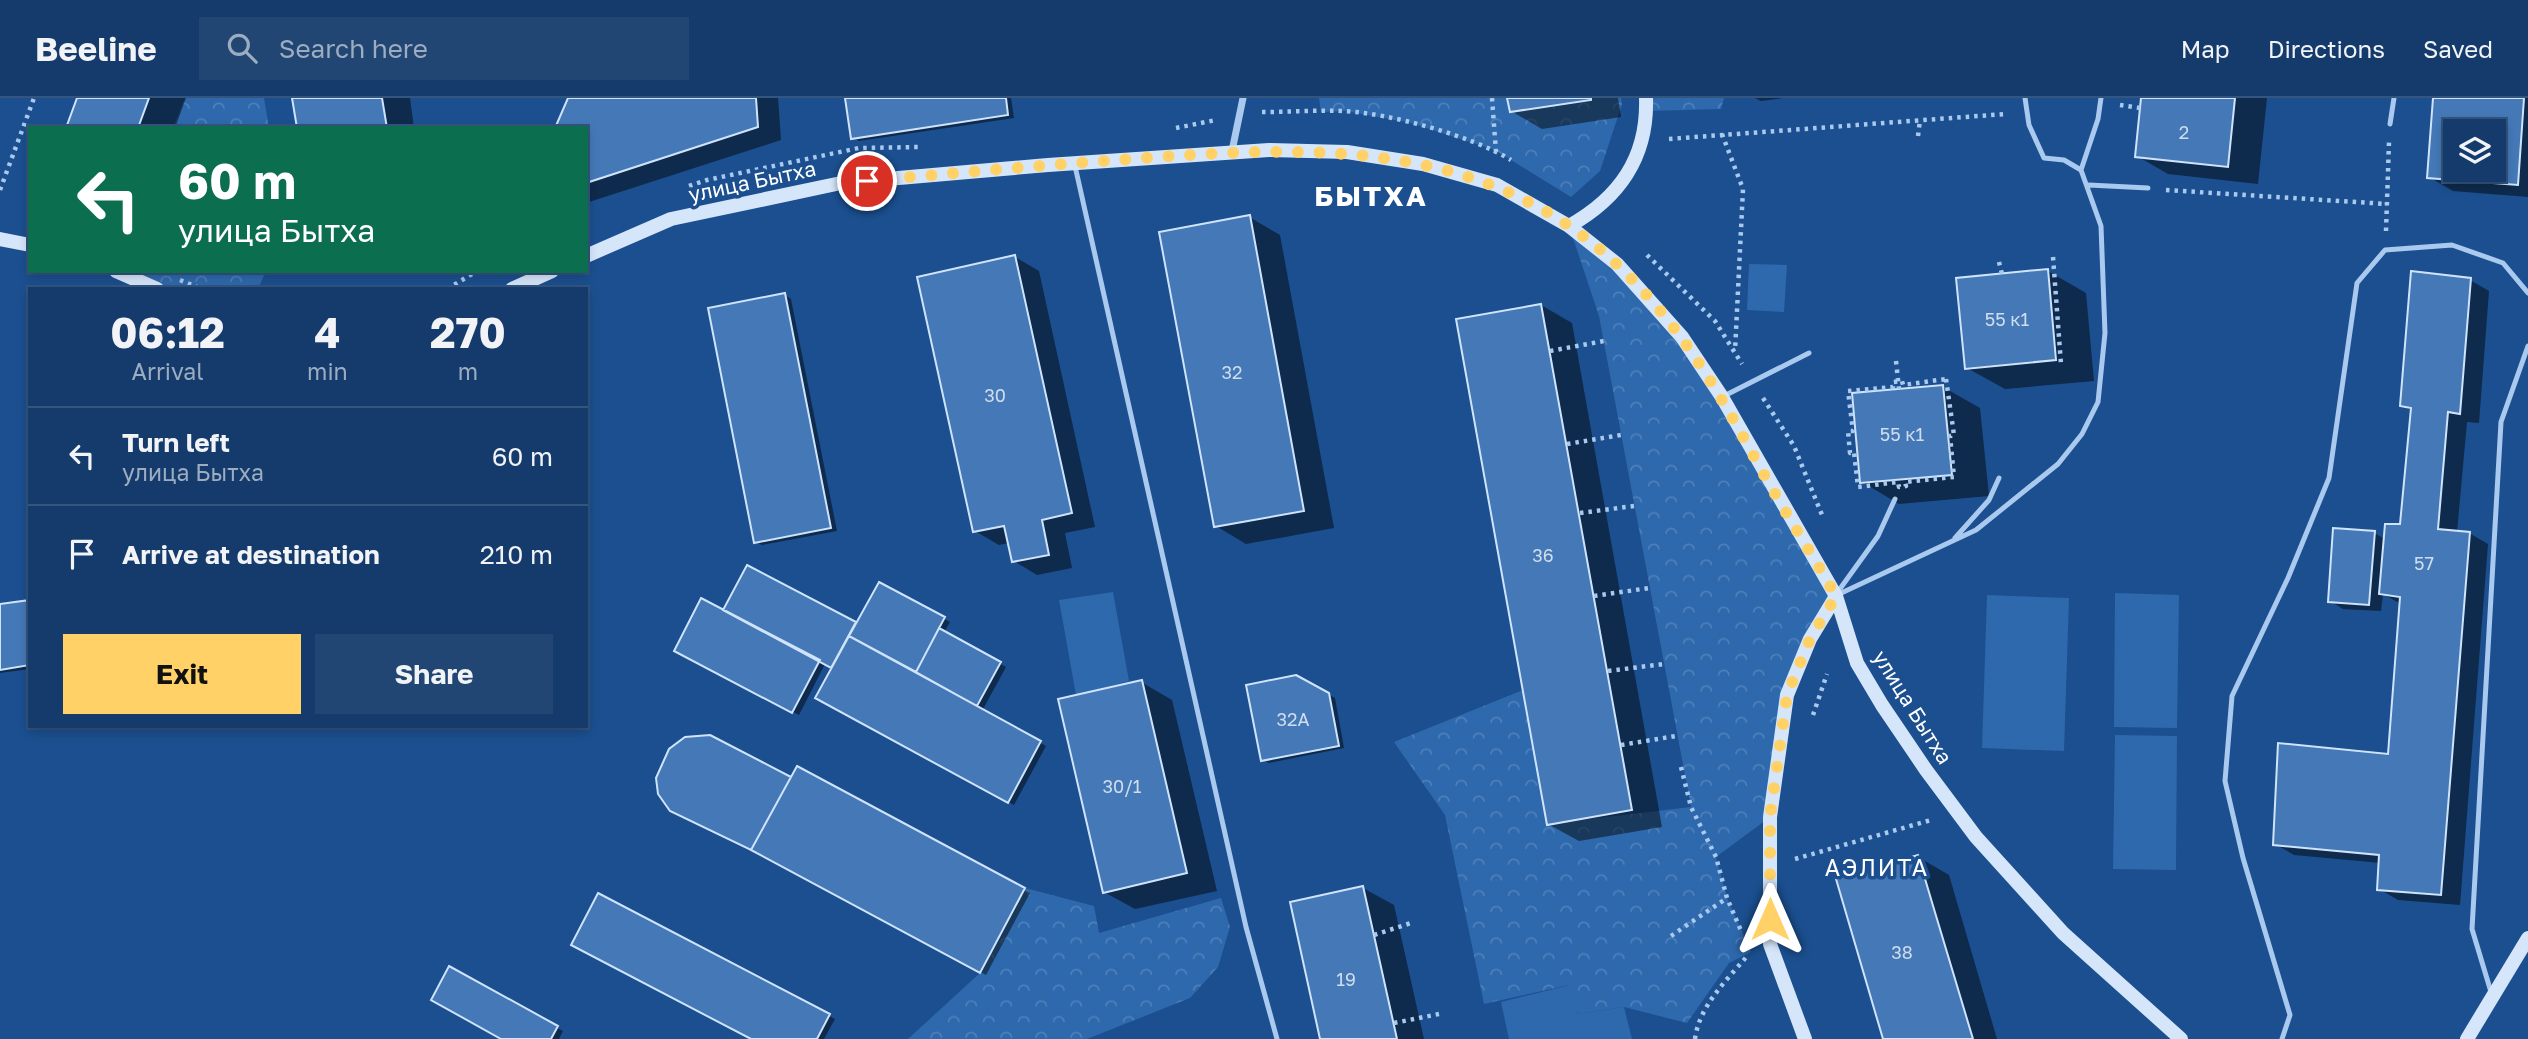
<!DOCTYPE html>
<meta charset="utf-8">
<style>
:root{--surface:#143b6b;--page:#214673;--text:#f1f3f6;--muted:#9dadc1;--line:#33557e;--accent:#ffd166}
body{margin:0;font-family:"Golos Text",sans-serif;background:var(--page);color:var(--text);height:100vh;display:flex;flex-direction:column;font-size:26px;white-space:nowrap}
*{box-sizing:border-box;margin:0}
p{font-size:23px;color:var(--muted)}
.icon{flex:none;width:38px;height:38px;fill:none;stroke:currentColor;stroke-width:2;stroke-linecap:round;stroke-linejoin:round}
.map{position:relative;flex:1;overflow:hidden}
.sheet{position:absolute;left:28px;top:189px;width:560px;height:441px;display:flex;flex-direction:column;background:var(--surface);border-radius:0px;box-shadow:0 4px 10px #0003,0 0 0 2px var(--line)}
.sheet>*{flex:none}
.banner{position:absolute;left:28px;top:28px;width:560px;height:147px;border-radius:0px;box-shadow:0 4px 10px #0003,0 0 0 2px var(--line);background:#0b6e4f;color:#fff;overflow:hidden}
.buttons{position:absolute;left:2443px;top:21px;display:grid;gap:14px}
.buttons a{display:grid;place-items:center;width:63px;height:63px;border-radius:0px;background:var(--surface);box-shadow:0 4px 10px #0003,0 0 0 2px var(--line);font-size:35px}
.pin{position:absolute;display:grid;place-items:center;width:60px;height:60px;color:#fff;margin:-30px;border:4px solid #fff;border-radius:50%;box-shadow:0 2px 7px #0007}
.me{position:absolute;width:77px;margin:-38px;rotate:0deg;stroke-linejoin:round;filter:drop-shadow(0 0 5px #0008)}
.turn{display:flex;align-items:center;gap:24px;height:147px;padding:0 35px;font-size:32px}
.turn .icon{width:91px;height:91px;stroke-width:2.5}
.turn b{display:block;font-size:49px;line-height:60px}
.eta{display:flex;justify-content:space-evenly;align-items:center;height:119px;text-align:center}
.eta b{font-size:42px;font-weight:700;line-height:49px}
.cta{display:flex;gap:14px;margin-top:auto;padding:14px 35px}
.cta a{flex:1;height:80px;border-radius:0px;background:var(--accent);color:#111;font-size:28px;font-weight:700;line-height:80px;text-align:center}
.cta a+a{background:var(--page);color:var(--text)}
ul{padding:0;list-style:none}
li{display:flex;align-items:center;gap:21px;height:98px;padding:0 35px;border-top:2px solid var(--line)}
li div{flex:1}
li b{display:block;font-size:26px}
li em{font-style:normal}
header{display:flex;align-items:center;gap:42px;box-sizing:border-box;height:98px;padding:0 35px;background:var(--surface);border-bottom:2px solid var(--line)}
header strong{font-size:33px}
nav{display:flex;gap:38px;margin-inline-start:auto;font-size:24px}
.search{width:490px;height:63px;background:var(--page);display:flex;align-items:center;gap:18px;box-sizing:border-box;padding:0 24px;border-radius:0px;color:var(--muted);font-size:26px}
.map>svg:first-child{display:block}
</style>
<header>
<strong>Beeline</strong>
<div class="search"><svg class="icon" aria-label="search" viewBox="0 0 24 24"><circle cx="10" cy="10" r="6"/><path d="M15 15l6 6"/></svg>Search here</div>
<nav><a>Map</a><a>Directions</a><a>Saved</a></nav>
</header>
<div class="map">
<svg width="2528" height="941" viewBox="0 0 2528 941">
<defs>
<pattern id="forest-crowns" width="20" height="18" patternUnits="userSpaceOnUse" patternTransform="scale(1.75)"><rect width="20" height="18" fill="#2e69ad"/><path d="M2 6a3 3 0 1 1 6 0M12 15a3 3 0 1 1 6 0" fill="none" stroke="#4d80b9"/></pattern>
</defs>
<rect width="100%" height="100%" fill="#1b4f8f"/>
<path fill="#2e69ad" d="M1749,166l38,1 -3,47 -37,-2z
M1113,494l16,89 -53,14 -17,-95z
M2115,495l64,2 -2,133 -63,-1z
M1987,497l82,3 -5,153 -82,-3z
M2115,637l62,1 -1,134 -63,-1z
M1570,887l7,29 47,-7 8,32h-123l-8,-37z"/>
<path fill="url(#forest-crowns)" d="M185,0h79l5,30h-96z
M1319,0h302l1,6 -22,67 -29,26 -76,-47 -87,-28 -63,-11 -24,1z
M1646,0h78l-3,11 -75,2z
M1569,128l113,111 154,259 -49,99 -17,122 -54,40 11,41 24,54 -22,11 -42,60 -63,-16 -47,7 -8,-29 -85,19 -39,-189 -51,-73 129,-52 24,134 144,-17 -92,-491z
M116,173h150l-8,18h-101z
M1025,790l69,18 5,27 122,-35 9,29 -12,40 -28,31 -103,41h-179l72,-66z"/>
<path fill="#0007" fill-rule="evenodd" d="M79,0h107l-11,30h-107z
M294,0h116l4,30h-116z
M570,0h208l3,42 -195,63v-75z
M847,0h164l3,20 -155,23 -6,-4z
M1509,0h109l3,19 -79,12 -31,-18z
M1755,0h28l-22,3z
M2143,0h124l-9,86 -90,-10 -31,-18z
M2435,0h93v99l-75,-6 -24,-14zM2455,33h39v39h-39z
M1249,119l31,18 54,293 -88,16 -30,-18z
M1015,159l24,14 56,256 -30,6 7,35 -35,7 -23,-14 -5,-18 -10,2 -24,-14z
M2048,173l38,22 8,88 -89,8 -38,-21z
M2470,182l19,11 -10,132 -12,-1 -10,110 12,1 19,11 -28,361 -62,-5 -19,-11 2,-26 -87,-8 -19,-11 114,-88 12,-152 -18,-10 -2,17 -38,-2 -13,-8 44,-68 11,6 16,-13 12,-115 -12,-6z
M785,197l6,4 46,232 -75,14 -6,-3z
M1541,207l31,18 90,504 -83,14 -31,-17z
M1943,289l37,21 9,88 -90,8 -37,-22z
M748,469l109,57 23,-40 70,38 -6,11 62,34 -24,44 64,35 -32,59 -197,-108 16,-30 -7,-5 -27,53 -123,-65 48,-38z
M30,504v67l-30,4v-67z
M1295,579l40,21 9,50 -75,15 -6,-3z
M1141,584l31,18 45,191 -82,18 -31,-17z
M797,670l233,125 -44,82 -226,-122z
M1918,759l31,18 48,164h-112z
M1363,790l31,17 30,134h-102z
M599,797l236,124 -11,20h-70z
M450,871l113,62 -4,8h-55z"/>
<path fill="#4478b7" stroke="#cfe3fa" stroke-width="2" fill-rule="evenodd" d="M77,0h72l-11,30h-72z
M292,0h90l5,30h-90z
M568,0h188l2,29 -172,56v-55h-31z
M845,0h161l2,17 -157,24z
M1507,0h84v2l-81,12z
M2141,0h94l-7,69 -93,-10z
M2433,0h91l-6,87 -91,-7zM2455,33h39v39h-39z
M1250,117l54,296 -90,16 -55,-295z
M1015,157l57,258 -30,7 7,35 -37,7 -8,-36 -31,6 -56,-255z
M2048,171l8,91 -91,9 -9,-91z
M2411,173l60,7 -11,136 -12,-2 -10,117 32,3 -29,363 -64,-5 2,-35 -106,-10 5,-102 110,11 12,-157 -21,-3 6,-70h15l11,-116 -11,-2z
M785,195l46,235 -77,15 -46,-235z
M1541,206l91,506 -85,15 -91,-506z
M1943,287l9,90 -92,8 -8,-90z
M2333,430l42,3 -6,74 -41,-3z
M747,467l109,57 -25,46 -108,-58z
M879,484l66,35 -29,55 -67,-36z
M701,500l119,62 -28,53 -118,-62z
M30,502v65l-30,5v-66z
M939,530l62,34 -24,44 -61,-34z
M849,538l192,105 -33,62 -193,-105z
M1296,577l33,18 10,53 -78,15 -15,-76z
M1142,582l45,193 -84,20 -45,-194z
M710,637l81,42 -40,73 -81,-39 -12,-17 -2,-16 13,-29 16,-12z
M797,668l228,122 -45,85 -229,-123z
M1918,757l13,44 42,140h-90l-47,-160z
M1363,788l34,153h-77l-30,-137z
M598,795l232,121 -13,25h-66l-180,-94z
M449,868l109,60 -7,13h-50l-70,-39z"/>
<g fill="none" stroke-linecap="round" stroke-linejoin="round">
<path stroke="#a9c9ee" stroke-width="4.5" stroke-dasharray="3.5 5" stroke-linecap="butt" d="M1492,0l4,54
M2120,7l20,3
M1262,14c27,0 54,-2 81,-1 46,2 129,25 168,49
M1176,30l40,-8
M1722,36l21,55 -8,162
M1918,38l2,-16
M1669,41l336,-25
M689,88l18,-6 152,-32 62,-1
M0,92l34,-92
M2166,92l221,14
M2386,133l3,-89
M1647,157l68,66 27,43
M2053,159l8,107
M1999,164l3,12
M180,182l22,9
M447,191l30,-18
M1550,253l54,-10
M1896,263l3,28
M1946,281l8,56 -4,1 4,41 -49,5 1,4 -7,1 -1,-5 -40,5 -4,-35 -4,1 -2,-22h5l-5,-40 45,-4v-5l9,-1 1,4z
M1763,300l31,48 28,69
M1567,346l54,-9
M1580,415l54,-7
M1594,498l55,-8
M1608,573l56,-7
M1813,617l14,-41
M1621,647l55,-9
M1681,669l10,40 25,50 11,41 15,35
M1795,761l136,-39
M1374,837l40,-13
M1671,838l56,-38
M1394,925l45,-9
M1695,941c4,-33 32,-59 53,-84"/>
<path stroke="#a9c9ee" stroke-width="5" d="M2390,26l4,-26
M1075,68l171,761 31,112
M2081,72l17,-51 3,-21
M2089,87l59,3
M1722,299l87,-44
M1955,440l34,-38 10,-22
M1837,495l41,-57 17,-37
M1837,497l139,-65 82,-66 24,-30 16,-32 7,-69 -4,-107 -20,-56 -17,-10 -20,-2 -15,-33 -4,-27
M2491,894l-19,-63 29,-507 27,-76
M2282,941l8,-24 -47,-157 -18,-77 7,-85 56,-118 41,-100 28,-195 28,-33 67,-5 51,18 25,30"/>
<path stroke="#a9c9ee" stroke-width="7" d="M1232,53l11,-53"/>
<path stroke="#d6e6fa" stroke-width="14" d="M1569,128c50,-28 79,-68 77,-128
M0,141l30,6
M586,158l85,-37 170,-36 207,-18 221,-15 78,2 76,12 74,21 72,41 48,38 65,73 40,60 114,199 21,67 25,42 44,65 50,67 87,96 118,106
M116,173l41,18
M512,191l40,-18
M1805,941l-35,-95v-127l17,-122 23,-56 26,-43
M2467,941l61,-101"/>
</g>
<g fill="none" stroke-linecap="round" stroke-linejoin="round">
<path stroke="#ffd166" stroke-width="12" stroke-dasharray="0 21.6" d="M867,83c88,-8 177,-16 265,-22 195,-15 379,-22 519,141 47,54 78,111 112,173 24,42 49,82 73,123l-26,43 -23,56 -17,122v102"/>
</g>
<g text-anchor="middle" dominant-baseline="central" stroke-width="7" stroke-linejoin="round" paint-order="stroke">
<g font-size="18" fill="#d0dded">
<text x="2184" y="34">2</text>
<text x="2007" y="221">55 к1</text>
<text x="1232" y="274">32</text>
<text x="995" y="297">30</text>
<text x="1902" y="336">55 к1</text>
<text x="1543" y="457">36</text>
<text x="2424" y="465">57</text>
<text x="1293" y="621">32А</text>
<text x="1122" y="688">30/1</text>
<text x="1902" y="854">38</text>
<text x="1346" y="881">19</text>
</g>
<g font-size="21" fill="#fff" stroke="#1b4f8f">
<text transform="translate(752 83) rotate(-12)">улица Бытха</text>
<text transform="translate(1913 609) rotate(58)">улица Бытха</text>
</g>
<g font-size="23" letter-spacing="2" fill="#fff" stroke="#1b4f8f">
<text x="1877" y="769">АЭЛИТА</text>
</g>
<g font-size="28" font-weight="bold" letter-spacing="2" fill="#fff" stroke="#1b4f8f">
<text x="1371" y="97">БЫТХА</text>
</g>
</g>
</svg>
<div class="buttons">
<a><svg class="icon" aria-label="layers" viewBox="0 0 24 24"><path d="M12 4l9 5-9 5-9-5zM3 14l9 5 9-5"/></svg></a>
</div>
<div class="pin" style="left:867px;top:83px;background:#d93025"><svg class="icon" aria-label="arrive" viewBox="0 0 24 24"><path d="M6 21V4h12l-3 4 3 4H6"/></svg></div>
<svg class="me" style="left:1770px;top:821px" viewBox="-20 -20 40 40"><path d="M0-17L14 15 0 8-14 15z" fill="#ffd166" stroke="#fff" stroke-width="4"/></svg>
<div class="banner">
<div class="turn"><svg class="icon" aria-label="left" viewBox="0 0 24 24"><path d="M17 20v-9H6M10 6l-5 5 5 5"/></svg><div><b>60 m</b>улица Бытха</div></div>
</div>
<section class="sheet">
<div class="eta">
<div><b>06:12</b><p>Arrival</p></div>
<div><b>4</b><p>min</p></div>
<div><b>270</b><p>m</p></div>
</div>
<ul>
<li><svg class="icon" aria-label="left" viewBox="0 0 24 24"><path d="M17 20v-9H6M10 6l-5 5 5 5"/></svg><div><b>Turn left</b><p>улица Бытха</p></div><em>60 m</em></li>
<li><svg class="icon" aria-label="arrive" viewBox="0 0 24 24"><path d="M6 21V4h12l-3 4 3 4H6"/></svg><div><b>Arrive at destination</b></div><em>210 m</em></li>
</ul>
<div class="cta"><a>Exit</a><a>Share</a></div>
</section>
</div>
